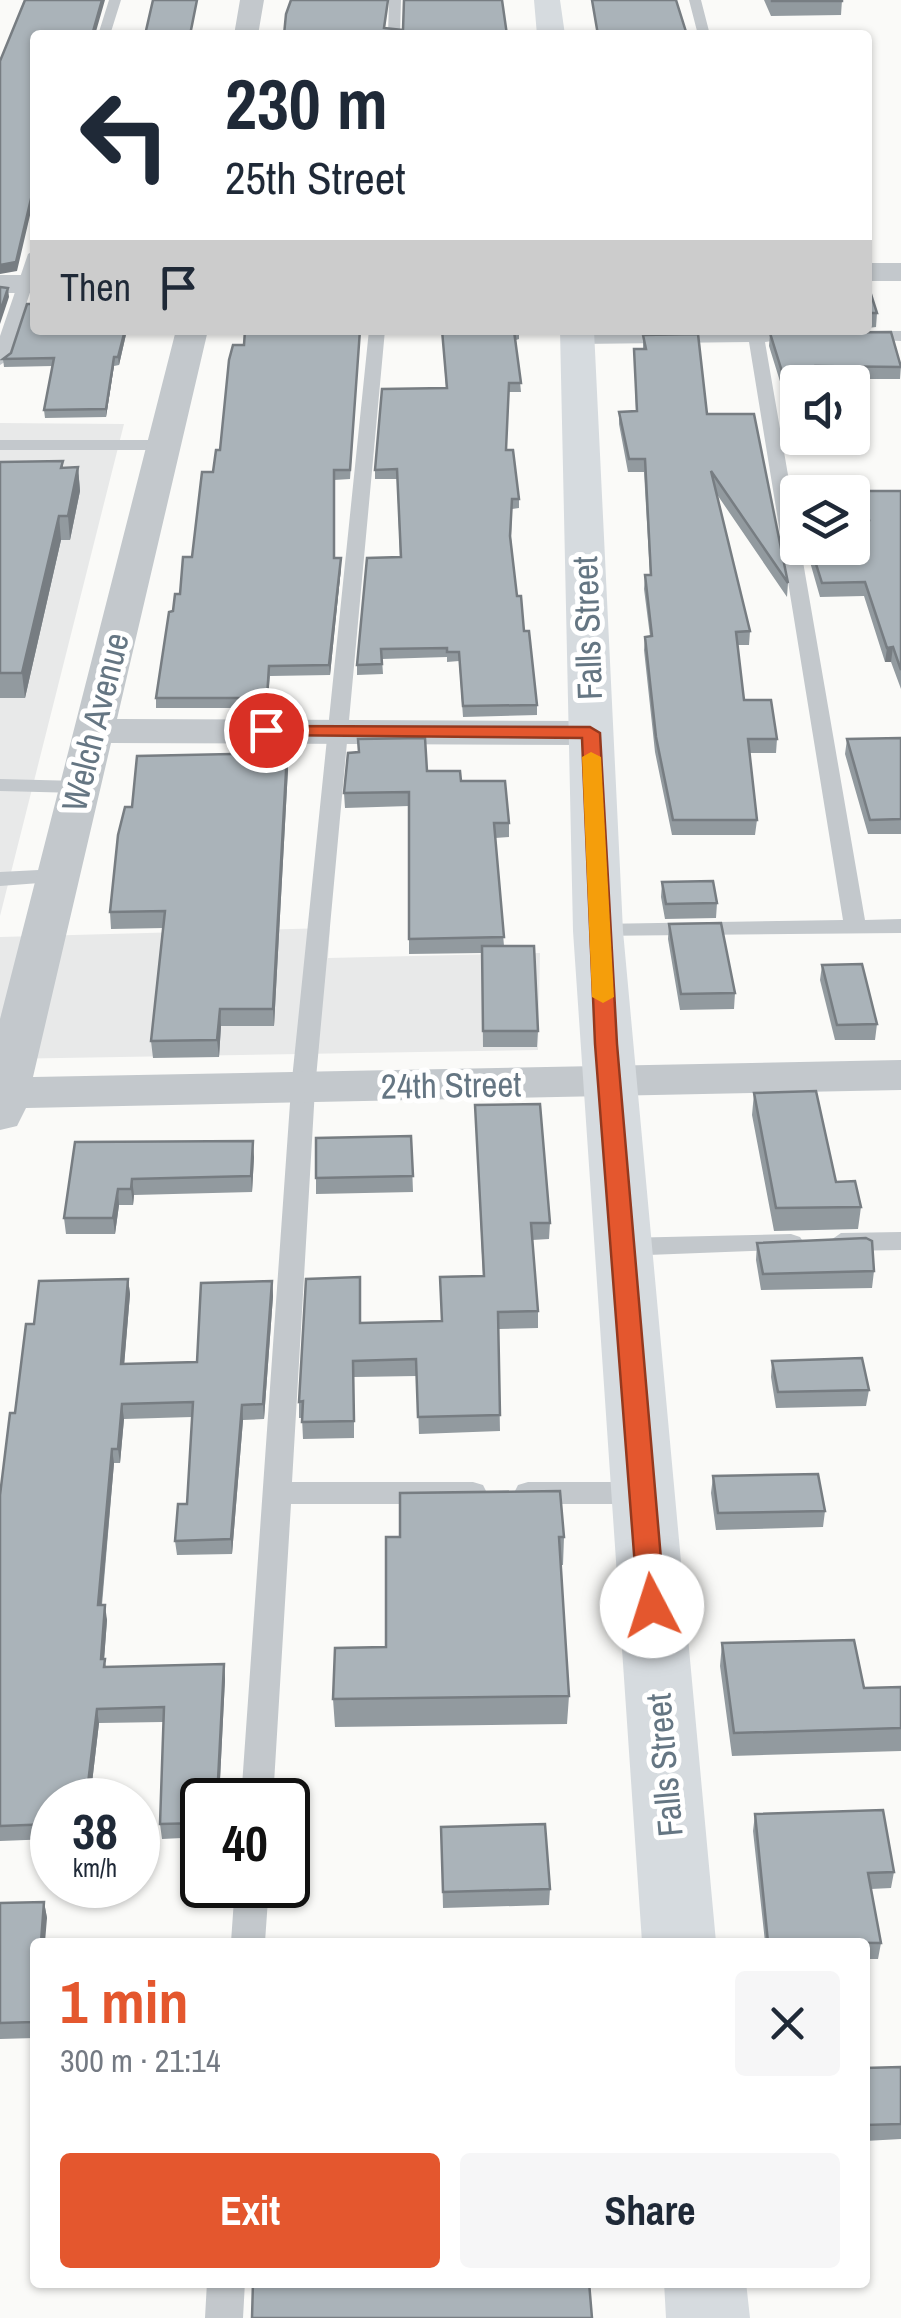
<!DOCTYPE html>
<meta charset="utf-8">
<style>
:root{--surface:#fff;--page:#f6f6f7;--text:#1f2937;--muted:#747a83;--accent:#e4572e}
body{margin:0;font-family:"Archivo Narrow",sans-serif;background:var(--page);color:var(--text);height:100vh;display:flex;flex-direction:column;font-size:38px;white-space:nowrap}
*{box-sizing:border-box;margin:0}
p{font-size:32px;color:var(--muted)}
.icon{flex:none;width:55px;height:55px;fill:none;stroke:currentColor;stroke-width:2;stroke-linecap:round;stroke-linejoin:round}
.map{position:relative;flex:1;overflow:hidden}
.sheet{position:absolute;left:30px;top:1938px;width:840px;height:350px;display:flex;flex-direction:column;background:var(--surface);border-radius:10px;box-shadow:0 2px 8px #0004}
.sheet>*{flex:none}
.banner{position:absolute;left:30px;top:30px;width:842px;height:305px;border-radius:10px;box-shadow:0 2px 8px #0004;background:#fff;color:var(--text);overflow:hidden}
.controls{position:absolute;left:780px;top:365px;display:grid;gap:20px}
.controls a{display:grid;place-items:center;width:90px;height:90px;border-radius:10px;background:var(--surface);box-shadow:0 2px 8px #0004;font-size:50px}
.speed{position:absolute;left:30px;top:1778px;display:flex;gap:20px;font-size:50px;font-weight:700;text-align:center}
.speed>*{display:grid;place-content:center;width:130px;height:130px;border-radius:50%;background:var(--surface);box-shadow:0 2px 8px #0004;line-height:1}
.speed small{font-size:25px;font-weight:400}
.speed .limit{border:5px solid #111;border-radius:15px;background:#fff;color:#111}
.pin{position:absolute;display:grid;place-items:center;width:85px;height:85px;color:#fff;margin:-42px;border:5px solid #fff;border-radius:50%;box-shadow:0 2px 10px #0007}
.me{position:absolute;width:110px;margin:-55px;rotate:355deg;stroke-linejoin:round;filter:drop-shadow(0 0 8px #0008)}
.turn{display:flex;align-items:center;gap:35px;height:210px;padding:0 30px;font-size:45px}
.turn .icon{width:130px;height:130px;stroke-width:2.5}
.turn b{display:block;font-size:70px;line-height:85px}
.then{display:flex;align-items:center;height:95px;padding:0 30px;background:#0003;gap:20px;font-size:38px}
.round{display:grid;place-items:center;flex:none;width:105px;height:105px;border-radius:10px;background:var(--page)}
.overview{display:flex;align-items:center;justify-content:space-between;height:170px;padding:0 30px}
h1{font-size:60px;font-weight:700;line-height:75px;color:var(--accent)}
.cta{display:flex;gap:20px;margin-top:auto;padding:20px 30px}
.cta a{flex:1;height:115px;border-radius:10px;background:var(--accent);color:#fff;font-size:40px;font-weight:700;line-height:115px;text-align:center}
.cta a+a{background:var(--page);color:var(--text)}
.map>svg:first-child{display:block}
</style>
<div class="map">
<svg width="901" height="2318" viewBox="0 0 901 2318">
<rect width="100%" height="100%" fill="#fafaf8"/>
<path fill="#e8e9e9" d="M0,423l124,1 -124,492z
M330,928l-2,30 212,-5 -2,97 -538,9v-122z"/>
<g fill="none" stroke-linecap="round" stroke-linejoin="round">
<path fill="#c3c8cc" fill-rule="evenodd" d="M109,0h12l-11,35h-12z
M389,0h12l-1,35h-12z
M689,0h12l9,35h-12z
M35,250v27l-27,83 -8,5v-29l28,-82z
M369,330h16l-70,759 -23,393h181l10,3 4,8 -4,8 -10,3h-182l-18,296h-32l50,-711z
M858,331h43v10l-49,-2 -2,-3z
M773,332l6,2v6l-14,2 100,578 36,-1v14l-311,3 -3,-5 3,-5 8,-2 245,-4 -94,-578 -171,2 -8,-5 8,-5z
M0,440h163l8,5 -8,5h-163z
M0,779l79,2 10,6 -10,6 -79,-2z
M58,869l8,2 3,5 -3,5 -66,5v-14z
M901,1232v18l-60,1 -13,-9 13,-9z
M791,1234l9,3 4,6 -4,6 -178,7 -13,-9 13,-9z
M528,1482h115l10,3 4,8 -4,8 -10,3h-115l-10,-3 -4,-8 4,-8z
M235,1885h34l-4,57h-34z
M207,2282h38l-2,36h-38z"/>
<path fill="#c3c8cc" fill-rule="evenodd" d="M240,0h24l-6,35h-24z
M868,263h33v18h-33z
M0,275h35v18h-35z
M176,330h32l-91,389 473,2 14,3 6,9 -6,9 -14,3 -479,-2 -78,334 868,-17v30l-875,18 -9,18 -17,4v-111z"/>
<path fill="#d6dbdf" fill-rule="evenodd" d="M534,0h26l5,35h-28z
M560,330h34l29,601 93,1011h-74l-69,-1011z
M664,2282h82l4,36h-84z"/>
</g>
<path fill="#929a9f" d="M764,0h78l-1,15 -70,1z
M868,285l9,28 -1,14 -8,1z
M35,330h92l-8,35 -5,1 -8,51 -61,1 -1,-8 9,-44 -49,1 -1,-8z
M245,330h120l-5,4 -10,145 -16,1v78h7v10l-11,107 -60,1 -3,32h-111v-10l17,-87 19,-54 28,-107 24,-105z
M387,330h132v9l-3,1 5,52h-12l-3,58 13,49v9l-7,1 -1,29 6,58 20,109v10l-74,2 -4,-56 -12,1v-5l-65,2 1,15 -26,1v-10l43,-108 -3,-78h-22v-9l71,-82 -4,-56 -54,1z
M770,333l131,33 -1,13h-80l-1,3h-21v9h-15l-14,-45z
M643,335l64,79 81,169 -1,14 -71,-104 34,138 -1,14h-11l6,55 33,39 -1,14h-27l8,67 -2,15h-83l-17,-83 -11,-102 1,-13 5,-1 -6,-47 1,-14h5l-6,-103h-16l-9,-48v-12l17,-1 -2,-62h9z
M63,461v7l15,-1 2,24 -10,49h-9l-36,158h-25v-236z
M864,491h37v198l-10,-27h-6l-21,-66 -44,1 -14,-49h46l13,-28 -3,-15z
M901,738v96h-33l-23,-80 2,-15z
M288,769l-14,257h-53l-2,31 -66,1 -2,-17 13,-113 -53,1 -1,-17 22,-105z
M427,771l34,10 48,42v14l-14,1 9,108 34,85 -1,16h-54l-1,-94 -73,1v-148l-64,2 -1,-15z
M662,882l55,21 -1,15 -51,1 -4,-22z
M669,924l66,69 -1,16 -54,1 -12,-71z
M822,965l55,59 -2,16h-40l-15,-60z
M754,1093l82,89 25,25 -3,22 -84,2 -22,-116z
M475,1105l75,118 -1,16 -17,1 6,71v17l-40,1 2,102 -81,3 -2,-58 -63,1v61l-51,1 -1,-21h-3v-16l61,-79 81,-2 42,-45z
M411,1136l2,56 -97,2v-16z
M75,1142l179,15 -2,35 -118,3 -1,10h-14l-4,29h-49l-2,-16z
M757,1243l117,28 -2,17 -111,2 -5,-30z
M128,1279l2,15 -6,70 73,-2 75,-81 1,15 -9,123 -21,1 -11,134 -55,1 -2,-14 12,-37 5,-87 -68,2 -4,44h-6l-12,142 5,15 -3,39 2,8 118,-3 1,15 -6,121h-17v37l-40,2 -2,-15 3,-102 -64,1 -9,77h-38v39l-52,2v-346l34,-171z
M772,1361l97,29 -3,16 -90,2 -5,-31z
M713,1476l112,35 -2,16 -107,3 -5,-37z
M386,1537h178l-1,28h-2l8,131 -2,28 -232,3 -2,-28 53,-52z
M722,1643l142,45 37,-1v64l-169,5 -12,-90z
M755,1814l139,58 -3,16 -20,1 10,54 -3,16h-13v-17h-100l-12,-111z
M441,1827l109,62 -1,16 -106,3z
M44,1902l3,16 -12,24v96l-35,1v-136z
M901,2067v72l-36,2v-73z"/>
<path fill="#777d82" d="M102,0h3l-10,35h-3z
M35,182v12l-18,77 -17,3v-9z
M8,288l1,9 -9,27v-12z
M125,330h2l-8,35 -1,-8z
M114,357v9l-8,51v-8z
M78,467l2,24 -10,49 -2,-24z
M59,516l2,24 -36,158 -3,-25z
M341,558v10l-11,107 -1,-10z
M893,647l-2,15h-6l2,-14z
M287,753l1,16 -14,257 -1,-17z
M220,1009l1,17 -2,31 -2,-17z
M253,1141l1,16 -2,35 -1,-16z
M132,1179l2,16 -1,10 -2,-16z
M118,1189l1,16 -4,29 -2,-16z
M128,1279l2,15 -7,85 -2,-15z
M272,1281l1,15 -9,123 -1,-15z
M122,1404l2,15 -4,44 -2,-14z
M242,1405l1,15 -11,134 -1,-15z
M112,1449l2,14 -14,157 -2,-15z
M105,1605l2,15 -4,54 -2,-15z
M224,1664l1,15 -6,121h-2z
M97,1709l2,14 -9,77h-4z
M44,1902l3,16 -2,24h-4z"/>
<path fill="#aab3b9" stroke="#777d82" stroke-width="2.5" d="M25,0h77l-10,35h-57v147l-19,80 -16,3v-204z
M153,0h44l-7,35h-45z
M291,0h97l-4,28 19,2 1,-30h98l5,35h-223l2,-21z
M592,0h84l11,35h-89z
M772,0h70v1h-70z
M868,285l9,28h-9z
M0,287l8,1 -8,24z
M27,304h8v26h90l-7,27h-4l-8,52 -62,1 10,-52 -51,1 8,-6z
M245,330h115l-10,140h-16v88h7l-12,107 -60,1 -2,32h-111l13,-86 4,-1 2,-17h5l3,-37h9l10,-85h11l3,-22h4l9,-90 4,-15h11z
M442,330h77l-5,1 7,52h-12l-3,67h7l6,49h-7l-2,37 7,60h4l3,35h5l8,74 -74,1 -4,-54h-12v-4l-66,1 1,15 -25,1 10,-107 34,-1 -4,-88 -22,1 7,-81 65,-1z
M891,332l10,35 -85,-1 4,11 -36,1 -14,-45z
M698,334l9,80h47l34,169 -77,-112 39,160 -14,1 8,68h27l6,39h-29l9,81h-84l-17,-83 -11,-100 7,-1 -7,-61h6l-6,-116h-16l-10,-47 18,-1 -3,-62h12l-3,-14z
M63,461l-2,7 17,-1 -10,49h-9l-37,157h-22v-211z
M864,491h37v179l-8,-23 -6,1 -22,-66 -43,1 -11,-35h41v-27l17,-1z
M425,738l2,33h33l1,10h44l4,42h-15l10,114 -95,2v-147l-65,1 4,-40 11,-1 -1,-13z
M901,738v81l-31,1 -23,-81z
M287,753l-14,256h-53l-3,31 -66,1 14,-130 -55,1 8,-77 7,-28h7l5,-51z
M713,881l4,22 -51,1 -4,-22z
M721,923l14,70 -54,1 -12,-70z
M482,946h52l4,85h-55z
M862,964l15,60 -40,1 -15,-60z
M816,1091l20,91 19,-1 6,26 -85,1 -22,-115z
M540,1104l10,119h-19l7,88 -40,1 2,103 -82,2 -2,-58 -63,2 1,60 -52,1 1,-21 -4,1 7,-123 54,-2v46l82,-2 -2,-44 44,-1 -9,-171z
M411,1136l2,40 -97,2v-40z
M253,1141l-2,35 -119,3 -1,10h-13l-5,29h-49l11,-76z
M866,1238l6,3 2,30 -111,3 -6,-31z
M128,1279l-7,85 76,-2 4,-79 71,-2 -9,123 -21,1 -11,134 -56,2 3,-37h9l6,-102 -71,2 -4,45h-6l-14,156h7l-4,54h4l-1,8 120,-3 -7,136h-15v23l-42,1 4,-117 -67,2 -11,91h-34v24l-52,2v-331l10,-82h5l11,-89h8l5,-43z
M862,1358l7,32 -91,2 -6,-31z
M818,1474l7,37 -107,2 -5,-37z
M560,1491l4,46h-5l10,159 -236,3 2,-51 51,-1v-110h14v-44z
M854,1640l10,48 37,-1v41l-167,5 -12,-90z
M883,1810l11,62 -26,1 13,70 -113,-1 -13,-128z
M545,1824l5,65 -107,3 -2,-65z
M44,1902l-3,40h-6v58l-2,22 -33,1v-120z
M901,2067v57l-36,1v-57z
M253,2282h336l3,36h-340z"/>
<path fill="#e4572e" stroke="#94391e" stroke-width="2.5" d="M260,726l330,1 10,6 17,311 48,562 -4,7h-19l-4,-7 -43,-562 -13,-306 -316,-3 -9,-5z"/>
<path fill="#f59e0b" d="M591,752l10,5 13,240 -11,6 -11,-6 -10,-240z"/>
<g text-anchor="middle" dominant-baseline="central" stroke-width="10" stroke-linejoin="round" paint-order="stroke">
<g font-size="35" fill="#657683" stroke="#fff">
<text transform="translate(587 628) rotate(-92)">Falls Street</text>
<text transform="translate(95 722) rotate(-76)">Welch Avenue</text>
<text transform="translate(451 1085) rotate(-1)">24th Street</text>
<text transform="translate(664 1765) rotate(-95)">Falls Street</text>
</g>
</g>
</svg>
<div class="controls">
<a><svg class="icon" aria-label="sound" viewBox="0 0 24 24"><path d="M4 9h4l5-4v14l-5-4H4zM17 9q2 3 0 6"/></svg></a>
<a><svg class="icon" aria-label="layers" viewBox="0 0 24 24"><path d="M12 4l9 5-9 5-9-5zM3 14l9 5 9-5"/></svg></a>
</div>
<div class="speed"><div>38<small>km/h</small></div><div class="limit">40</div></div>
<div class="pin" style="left:266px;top:730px;background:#d93025"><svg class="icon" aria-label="arrive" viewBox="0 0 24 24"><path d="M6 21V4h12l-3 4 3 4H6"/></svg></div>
<svg class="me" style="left:652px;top:1606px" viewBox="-20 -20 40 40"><circle r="19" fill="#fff"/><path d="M0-13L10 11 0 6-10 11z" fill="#e4572e"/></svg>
<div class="banner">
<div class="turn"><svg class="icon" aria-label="left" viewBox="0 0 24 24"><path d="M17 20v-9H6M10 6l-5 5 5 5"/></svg><div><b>230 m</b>25th Street</div></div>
<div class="then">Then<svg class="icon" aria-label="arrive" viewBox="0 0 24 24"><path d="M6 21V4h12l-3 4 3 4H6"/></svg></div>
</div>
<section class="sheet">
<div class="overview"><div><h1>1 min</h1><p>300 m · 21:14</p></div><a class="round"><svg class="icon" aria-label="close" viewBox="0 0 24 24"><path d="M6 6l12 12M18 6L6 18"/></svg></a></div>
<div class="cta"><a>Exit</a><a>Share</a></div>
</section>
</div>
